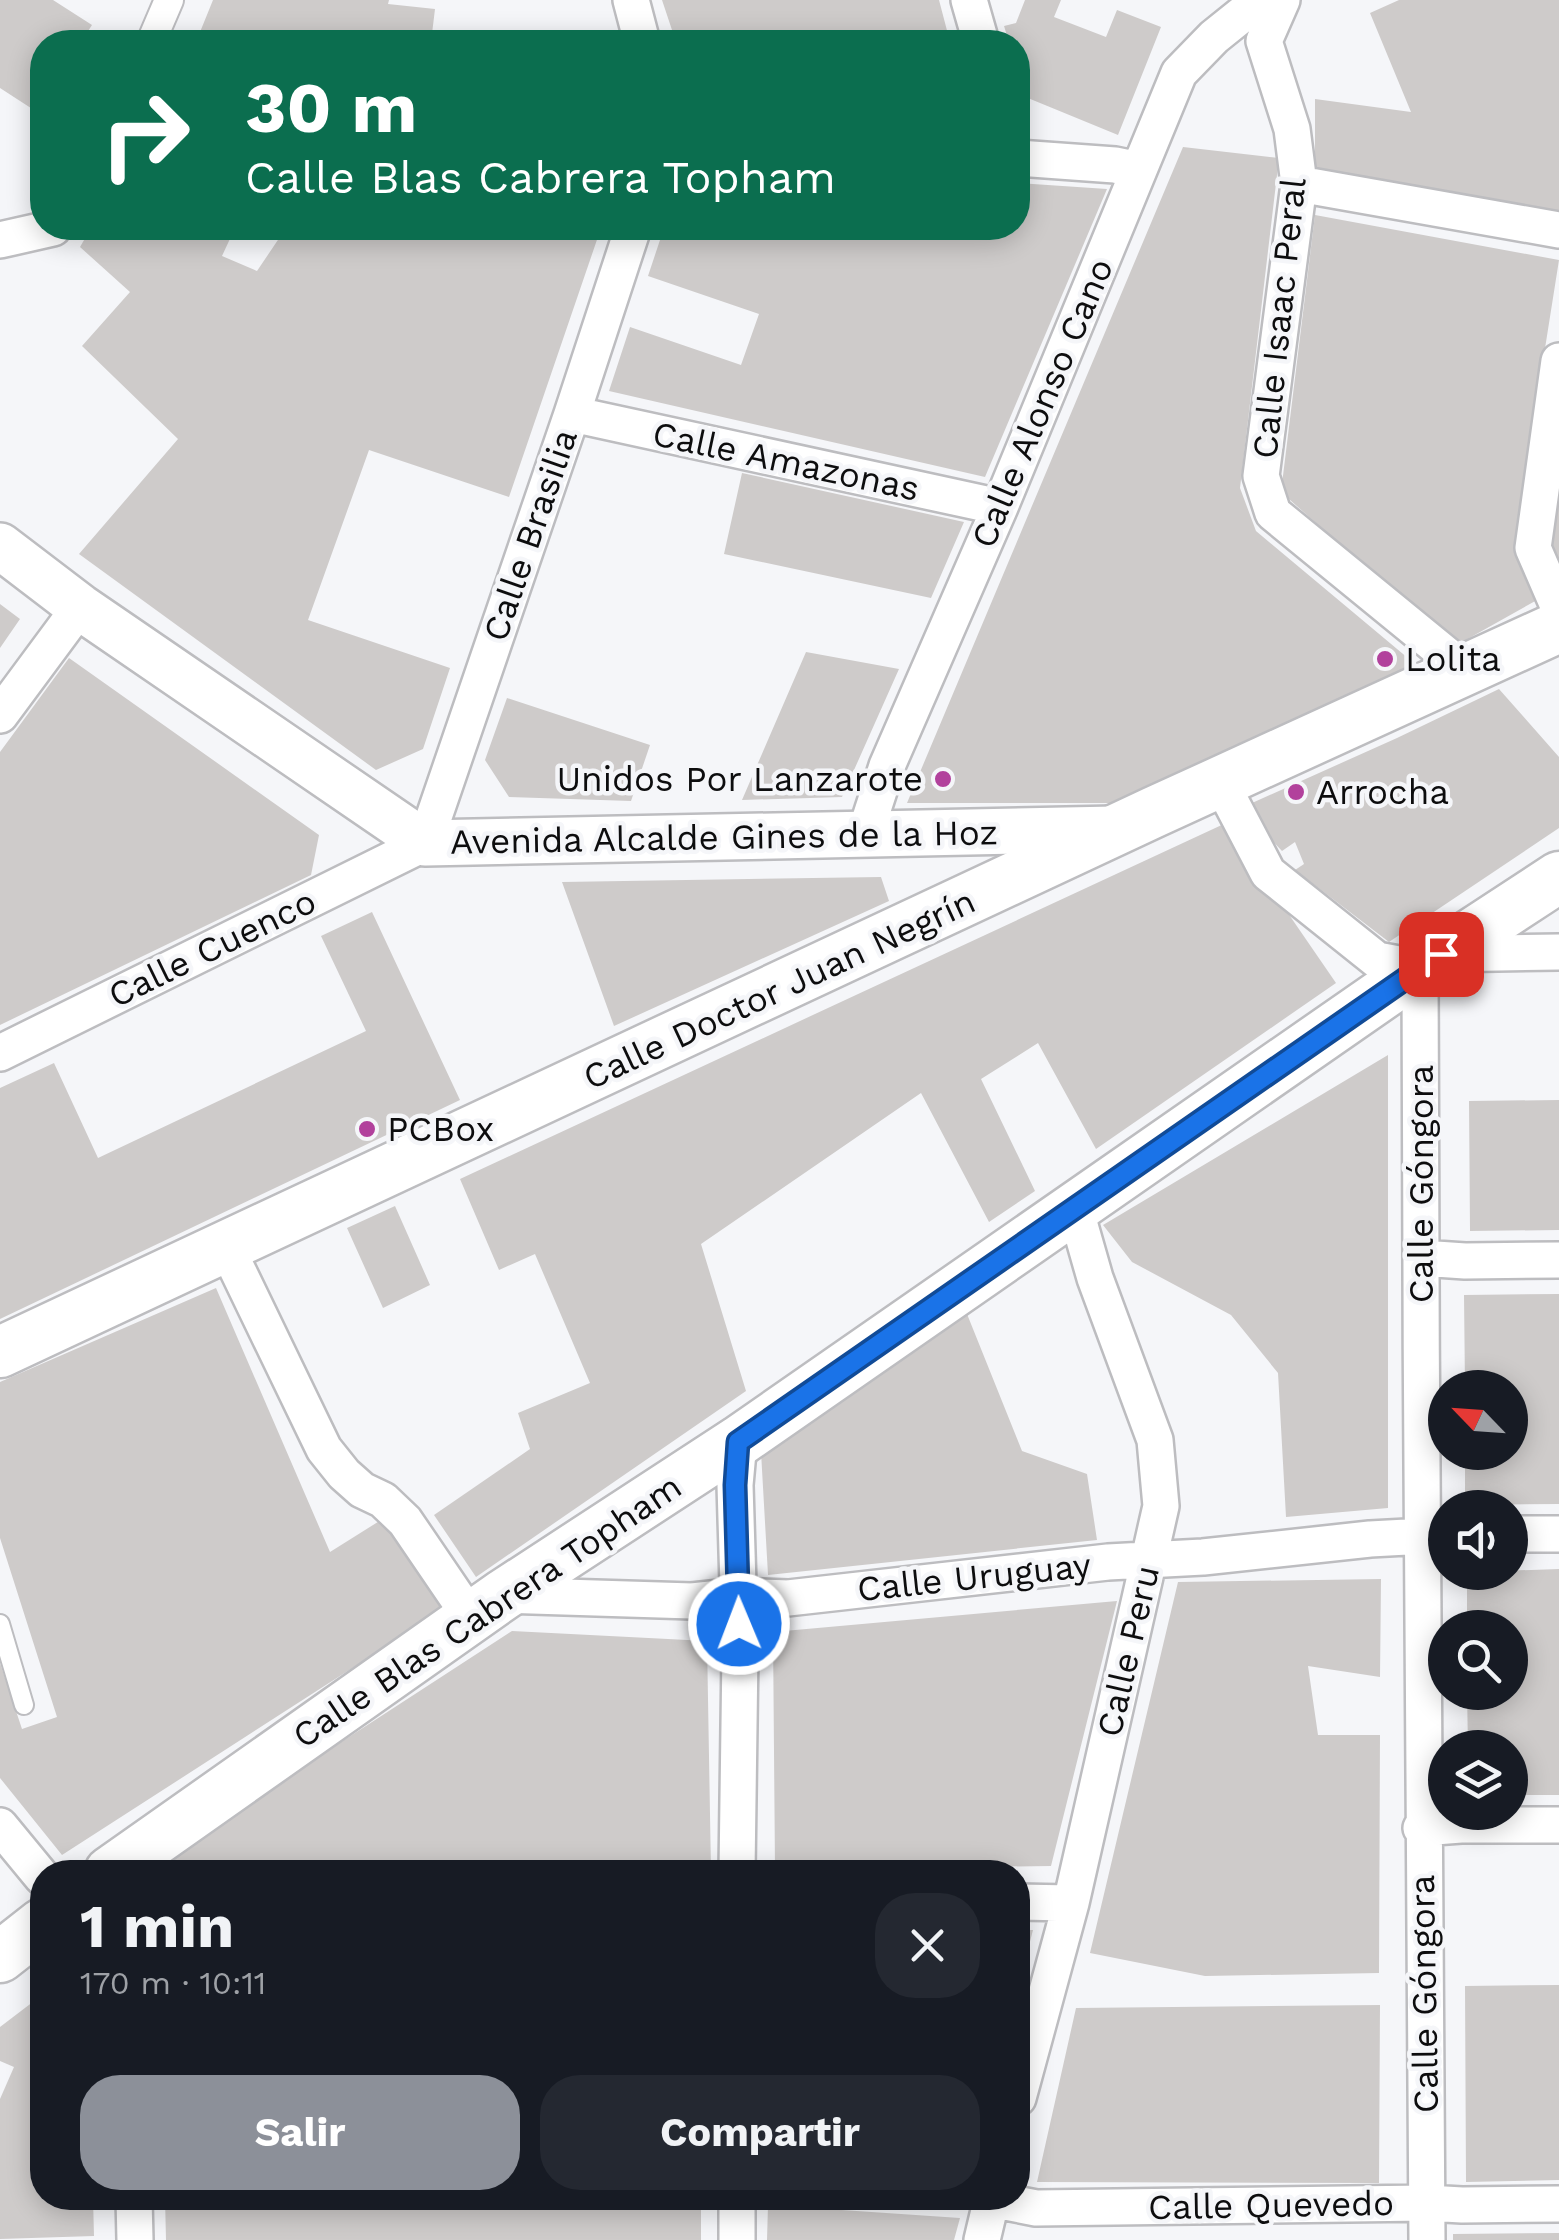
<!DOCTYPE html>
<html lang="es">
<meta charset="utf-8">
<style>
:root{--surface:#171b24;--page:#242831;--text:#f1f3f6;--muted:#9ea1a6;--accent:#8c9099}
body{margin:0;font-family:"Work Sans",sans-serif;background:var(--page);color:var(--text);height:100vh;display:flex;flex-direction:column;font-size:38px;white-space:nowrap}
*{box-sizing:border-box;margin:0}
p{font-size:32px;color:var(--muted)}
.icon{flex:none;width:55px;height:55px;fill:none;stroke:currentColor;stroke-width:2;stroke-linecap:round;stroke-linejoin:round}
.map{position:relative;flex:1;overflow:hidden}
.side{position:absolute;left:30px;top:1860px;width:1000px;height:350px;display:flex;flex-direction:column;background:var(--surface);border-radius:40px;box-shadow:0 5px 25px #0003}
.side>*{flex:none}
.top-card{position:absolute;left:30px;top:30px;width:1000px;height:210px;border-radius:40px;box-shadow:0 5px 25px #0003;background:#0b6e4f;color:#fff;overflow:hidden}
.needle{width:65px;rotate:295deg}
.fabs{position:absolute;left:1428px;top:1370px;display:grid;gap:20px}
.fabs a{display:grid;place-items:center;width:100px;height:100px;border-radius:50%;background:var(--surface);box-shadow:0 5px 25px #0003;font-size:50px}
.pin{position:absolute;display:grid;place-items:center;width:85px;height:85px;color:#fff;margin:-42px;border-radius:20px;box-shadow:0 5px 15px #0006}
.me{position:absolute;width:110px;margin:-55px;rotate:359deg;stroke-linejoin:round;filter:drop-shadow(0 0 8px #0008)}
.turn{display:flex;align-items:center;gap:35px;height:210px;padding:0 50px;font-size:45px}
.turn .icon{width:130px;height:130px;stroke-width:2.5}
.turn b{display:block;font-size:70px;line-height:85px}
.round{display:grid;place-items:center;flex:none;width:105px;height:105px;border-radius:40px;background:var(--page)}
.head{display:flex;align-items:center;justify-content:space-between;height:170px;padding:0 50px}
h1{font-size:60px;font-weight:700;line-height:75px}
.action{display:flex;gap:20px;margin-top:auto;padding:20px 50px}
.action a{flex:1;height:115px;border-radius:40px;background:var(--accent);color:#fff;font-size:40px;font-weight:700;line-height:115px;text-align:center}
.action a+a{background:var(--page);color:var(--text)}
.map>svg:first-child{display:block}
</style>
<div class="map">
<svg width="1559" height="2240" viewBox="0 0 1559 2240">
<rect width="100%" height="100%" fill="#f5f6f9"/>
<path fill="#cecbca" d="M0,0h53l39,25 -11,17h-39v61l-5,9 -37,-24z
M213,0h176l-1,4 47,5 -4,33h-235z
M662,0h277l11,42h-274z
M1025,0h36l-7,17 52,20 11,-27 44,17 -43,108 -95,-39 -5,-20v-34h-9l-5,-16 12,-3z
M1399,0h160v212l-244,-44v-69l96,13 -41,-99z
M1183,147l96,11 -39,330 16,43 159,133 -305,139h-203z
M1018,183l89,6 -122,288 -376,-86 21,-64 111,38 18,-51 -111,-38 16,-48h354z
M1315,215l244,45 -45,284 23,56 -82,46 -174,-154z
M91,228h144l-13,28 35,15 29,-43h315l-92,269 -140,-47 -61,170 142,48 -27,81 -47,21 -297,-216 99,-115 -96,-93 48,-54 -50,-45z
M1559,453v136l-18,-39z
M742,473l222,49 -33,76 -207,-44z
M0,604l20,15 -20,29z
M806,652l93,17 -57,128 -100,3z
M69,658l250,177 -8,40 -311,150v-273z
M1499,689l60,68v71l-170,114 -94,-72 9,-6 -9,-22 -13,9 -16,-17 -14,-31 145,-65z
M507,698l143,47 -19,56 -122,-4 -24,-37z
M1226,823l110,160 -240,166 -58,-106 -57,36 54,112 -46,31 -68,-129 -220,151 45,147 -270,186 -42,-62 96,-66 -12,-36 72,-30 -55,-129 -36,16 -39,-91z
M881,877l8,24 -275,125 -52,-144z
M372,912l88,188 -460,219v-231l54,-25 44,95 268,-127 -45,-95z
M1388,1055v453l-102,9 -8,-144 -47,-58 -99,-53 -29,-37z
M1559,1100v130l-89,1 -1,-130z
M395,1206l35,79 -47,23 -36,-80z
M216,1288l114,264 51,-32 63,89 -382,246 -62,-77v-115l22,66 35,-12 -57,-179v-156z
M1559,1294v210l-94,1v-53h45v-64h-45l-1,-93z
M967,1314l55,137 65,23 10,66 -329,35 -7,-123z
M1559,1569v226h-49v-47h-42l-1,-56h43v-64h-43v-56z
M1381,1579l-1,98 -72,-11 10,69h62l-1,238 -174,3 -115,-23 88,-371z
M1117,1601l-66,265 -276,3 -2,-237z
M512,1631l195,10 4,231h-531l-11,-18z
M1018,1930h15l-14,55h-1z
M1559,1985v195l-93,2 -1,-196z
M42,1995v203h51l1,38 -94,3v-140l14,-32 -14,-6v-34z
M1380,2005l-1,178 -342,-1 39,-174z
M165,2198h536v42h-535z
M768,2205l192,13 -6,22h-187z
M1559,2233v7h-106v-6z"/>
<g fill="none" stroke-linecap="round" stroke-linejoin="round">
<g stroke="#bdbdc0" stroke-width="22">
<path id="service" d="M0,1624l24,81"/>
</g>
<g stroke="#bdbdc0" stroke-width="32">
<path id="pedestrian" d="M151,42l18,-42"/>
</g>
<g stroke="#bdbdc0" stroke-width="40">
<path id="minor" d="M631,0l11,42
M969,0l12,42
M1282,0l-18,41 28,88 7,55 -38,292 12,37 192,157
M1018,158l97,7 24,5
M1299,184l260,46
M0,240l53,-12
M1559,361l-26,187 26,60
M572,414l428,93
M0,715l80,-108
M1221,783l47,90 109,87 43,8c2,424 1,848 7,1272
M865,834l22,-68 113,-259 179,-434 35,-36 46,-37
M1442,954l117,-2
M0,1053l425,-210 147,-429 61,-186
M226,1246l98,203 20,25 18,16 21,10 22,21 66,97
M1421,1258l44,3 94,-1
M1510,1534h49
M503,1595l189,6 47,-5 49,2 320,-36 95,-5 167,-18 74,-4
M0,1826l42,51
M1421,1828l40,-3h98
M737,1872l3,-220 -5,-167 4,-44
M1018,1902l53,1
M1018,2098l53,-195 90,-397 -6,-66 -60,-162 -20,-70
M134,2198l1,42
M985,2198l51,10 391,-5 35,2 97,-1
M737,2240v-42
M982,2240l10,-42"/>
</g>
<g stroke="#bdbdc0" stroke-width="50">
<path id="tertiary" d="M0,546l80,61 345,236 690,-14"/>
</g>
<g stroke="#bdbdc0" stroke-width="55">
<path id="secondary" d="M0,1352l1154,-540 405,-185
M110,1872l393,-277 236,-154 681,-473 139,-91
M0,1957l42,-33"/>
</g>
<use href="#service" stroke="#fff" stroke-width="18"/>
<use href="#pedestrian" stroke="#fff" stroke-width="28"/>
<use href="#minor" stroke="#fff" stroke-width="35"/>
<use href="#tertiary" stroke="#fff" stroke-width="45"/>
<use href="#secondary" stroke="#fff" stroke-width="50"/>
</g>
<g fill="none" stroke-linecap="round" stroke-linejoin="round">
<g stroke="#114b97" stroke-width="25">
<path id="route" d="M739,1624l-4,-139 3,-43 703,-488"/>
</g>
<use href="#route" stroke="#1a73e8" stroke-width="18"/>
</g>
<g fill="#b2419c" stroke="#f5f6f9" stroke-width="4">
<circle cx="1385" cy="659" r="10"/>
<circle cx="943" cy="779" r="10"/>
<circle cx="1296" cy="792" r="10"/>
<circle cx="367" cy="1129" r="10"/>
</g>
<g text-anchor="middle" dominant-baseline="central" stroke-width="9" stroke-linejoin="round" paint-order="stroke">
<g font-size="35" fill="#0d0d0e" stroke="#f5f6f9">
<text transform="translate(1279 318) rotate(-84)">Calle Isaac Peral</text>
<text transform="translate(1042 403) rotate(-67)">Calle Alonso Cano</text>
<text transform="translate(786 461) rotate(12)">Calle Amazonas</text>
<text transform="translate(530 535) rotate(-71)">Calle Brasilia</text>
<text transform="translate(724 837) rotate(-1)">Avenida Alcalde Gines de la Hoz</text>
<text transform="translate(212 948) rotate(-26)">Calle Cuenco</text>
<text transform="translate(779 989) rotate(-25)">Calle Doctor Juan Negrín</text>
<text transform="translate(1421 1184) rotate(-90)">Calle Góngora</text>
<text transform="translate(974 1577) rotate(-6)">Calle Uruguay</text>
<text transform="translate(487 1611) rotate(-34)">Calle Blas Cabrera Topham</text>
<text transform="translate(1128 1651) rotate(-77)">Calle Peru</text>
<text transform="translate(1424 1994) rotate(-91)">Calle Góngora</text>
<text transform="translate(1271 2205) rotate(-1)">Calle Quevedo</text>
</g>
<g font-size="35" fill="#0d0d0e" stroke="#f5f6f9" text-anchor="start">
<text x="1405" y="659">Lolita</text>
<text x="923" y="779" text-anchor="end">Unidos Por Lanzarote</text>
<text x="1316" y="792">Arrocha</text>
<text x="387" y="1129">PCBox</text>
</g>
</g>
</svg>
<div class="fabs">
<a><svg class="needle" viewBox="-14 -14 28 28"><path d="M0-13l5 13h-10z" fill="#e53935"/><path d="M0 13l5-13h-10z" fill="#9ea1a6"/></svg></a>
<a><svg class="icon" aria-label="sound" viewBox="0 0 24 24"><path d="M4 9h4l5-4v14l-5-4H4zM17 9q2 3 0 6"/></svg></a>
<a><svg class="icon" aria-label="search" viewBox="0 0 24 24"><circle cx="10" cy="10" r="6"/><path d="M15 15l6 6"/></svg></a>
<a><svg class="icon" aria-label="layers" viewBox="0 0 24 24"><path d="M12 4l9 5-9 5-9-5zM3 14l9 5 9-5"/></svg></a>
</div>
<div class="pin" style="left:1441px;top:954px;background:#d93025"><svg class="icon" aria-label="arrive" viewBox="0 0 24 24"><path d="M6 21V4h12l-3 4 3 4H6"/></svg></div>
<svg class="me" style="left:739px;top:1624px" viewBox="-20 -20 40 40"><circle r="17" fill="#1a73e8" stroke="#fff" stroke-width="3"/><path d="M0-11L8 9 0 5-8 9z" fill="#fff"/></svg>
<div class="top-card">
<div class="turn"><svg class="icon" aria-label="right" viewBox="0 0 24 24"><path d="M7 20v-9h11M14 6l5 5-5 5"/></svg><div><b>30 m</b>Calle Blas Cabrera Topham</div></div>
</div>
<section class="side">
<div class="head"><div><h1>1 min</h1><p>170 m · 10:11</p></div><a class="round"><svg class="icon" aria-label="close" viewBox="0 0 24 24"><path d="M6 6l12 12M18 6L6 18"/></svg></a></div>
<div class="action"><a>Salir</a><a>Compartir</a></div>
</section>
</div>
